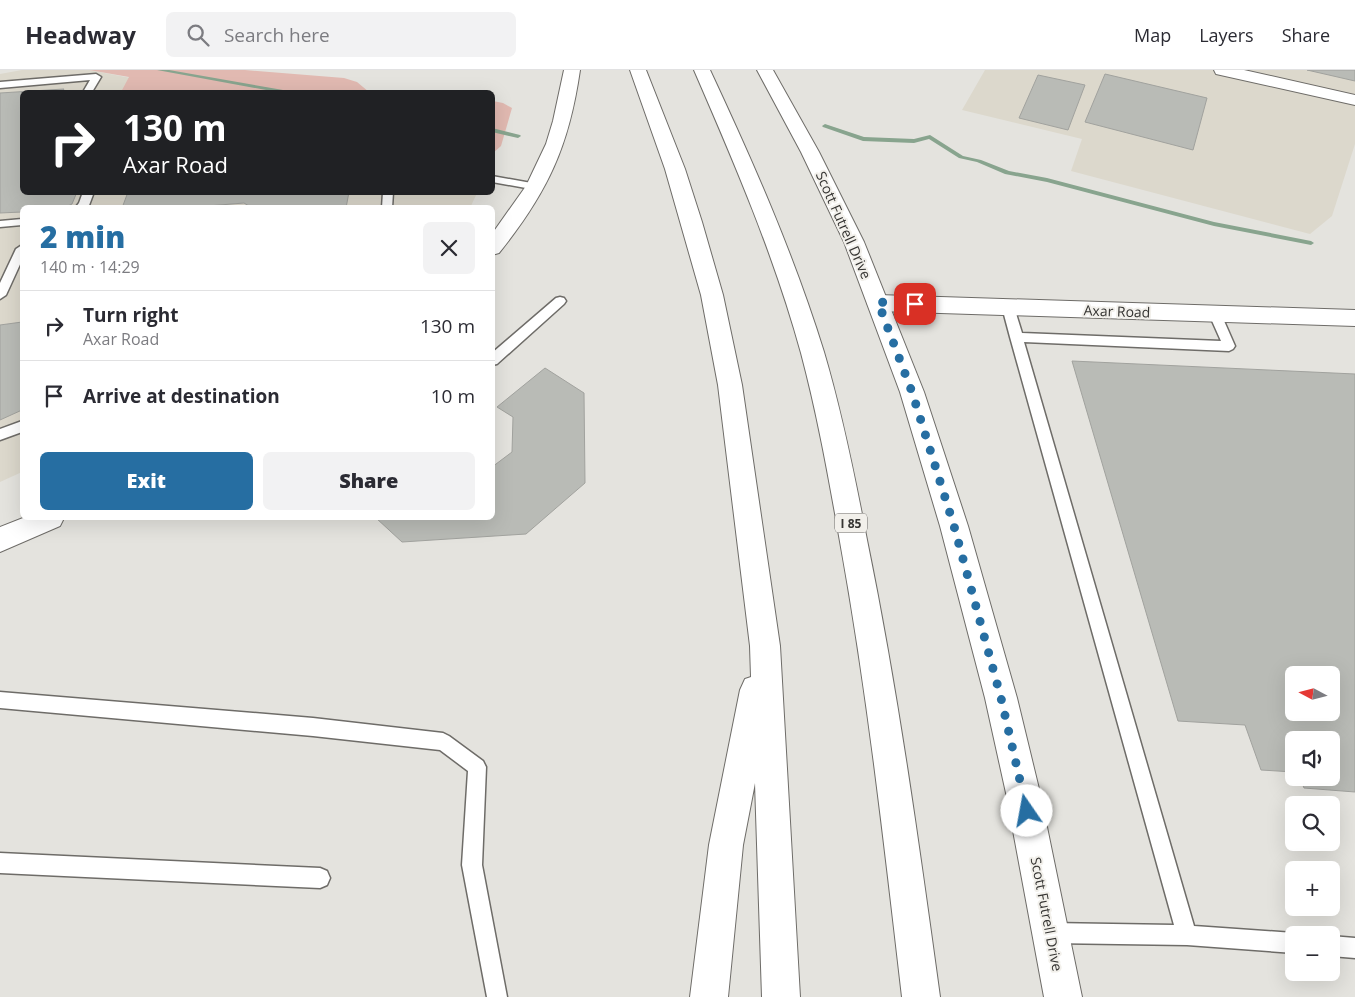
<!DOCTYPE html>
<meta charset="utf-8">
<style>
:root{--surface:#fff;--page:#f2f2f3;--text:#2b2b33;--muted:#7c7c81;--line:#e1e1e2;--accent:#266ea2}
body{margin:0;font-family:"Open Sans",sans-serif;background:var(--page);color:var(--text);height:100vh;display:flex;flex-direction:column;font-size:19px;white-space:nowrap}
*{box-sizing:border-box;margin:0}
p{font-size:16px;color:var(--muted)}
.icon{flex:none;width:28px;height:28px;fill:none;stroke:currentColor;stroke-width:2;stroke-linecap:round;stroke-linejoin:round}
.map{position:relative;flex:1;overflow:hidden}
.panel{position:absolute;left:20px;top:135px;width:475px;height:315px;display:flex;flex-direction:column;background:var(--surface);border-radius:8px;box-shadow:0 5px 20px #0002}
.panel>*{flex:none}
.top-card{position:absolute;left:20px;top:20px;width:475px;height:105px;border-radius:8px;box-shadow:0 5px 20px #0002;background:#202124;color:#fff;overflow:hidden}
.needle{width:32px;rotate:277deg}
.controls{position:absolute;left:1285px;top:596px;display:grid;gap:10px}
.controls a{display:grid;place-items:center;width:55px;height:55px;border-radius:8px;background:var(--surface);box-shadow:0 5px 20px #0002;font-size:25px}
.pin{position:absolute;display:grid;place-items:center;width:42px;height:42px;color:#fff;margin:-21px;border-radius:10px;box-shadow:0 2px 8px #0006}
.me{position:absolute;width:55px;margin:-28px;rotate:348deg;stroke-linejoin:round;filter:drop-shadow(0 0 4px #0008)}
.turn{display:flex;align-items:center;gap:18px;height:105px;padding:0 20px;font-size:22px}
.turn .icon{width:65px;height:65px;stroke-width:2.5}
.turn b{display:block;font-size:35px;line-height:42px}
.round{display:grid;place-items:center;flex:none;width:52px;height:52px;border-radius:8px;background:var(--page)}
.overview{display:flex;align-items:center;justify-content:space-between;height:85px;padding:0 20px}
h1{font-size:30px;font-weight:800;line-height:38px;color:var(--accent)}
.primary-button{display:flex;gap:10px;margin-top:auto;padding:10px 20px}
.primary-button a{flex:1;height:58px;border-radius:8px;background:var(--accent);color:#fff;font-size:20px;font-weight:800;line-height:58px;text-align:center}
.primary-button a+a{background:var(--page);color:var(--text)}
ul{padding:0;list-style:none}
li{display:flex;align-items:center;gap:15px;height:70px;padding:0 20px;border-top:1px solid var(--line)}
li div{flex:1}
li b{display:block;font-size:19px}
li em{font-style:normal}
header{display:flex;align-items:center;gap:30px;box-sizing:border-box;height:70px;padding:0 25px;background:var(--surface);border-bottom:1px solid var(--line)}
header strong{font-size:24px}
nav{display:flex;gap:28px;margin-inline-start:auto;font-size:18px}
.search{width:350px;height:45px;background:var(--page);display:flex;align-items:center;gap:12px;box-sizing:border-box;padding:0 18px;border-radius:8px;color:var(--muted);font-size:19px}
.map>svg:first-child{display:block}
</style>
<header>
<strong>Headway</strong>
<div class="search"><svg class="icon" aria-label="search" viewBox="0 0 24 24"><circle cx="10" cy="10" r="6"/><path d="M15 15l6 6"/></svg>Search here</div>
<nav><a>Map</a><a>Layers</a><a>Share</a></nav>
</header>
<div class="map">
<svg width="1355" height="927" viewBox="0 0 1355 927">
<rect width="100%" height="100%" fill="#e4e3de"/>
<path fill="#dcd8cc" d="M22,0h67l115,22h-182v100l455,1 -7,15h-448v264l-22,10v-408z
M985,0h370v74l-23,72 -22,18 -239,-63 11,-32 -120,-29z"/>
<path fill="#e1b9b1" d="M89,0h156l99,8 13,4 12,10h-248l8,-15z
M493,31l10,2 9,5 -11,38 -8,7z"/>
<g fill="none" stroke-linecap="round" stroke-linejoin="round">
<path fill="#88a48e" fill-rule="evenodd" d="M157,0h12l114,20 3,2h-9z
M825,54l39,13 50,2 16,-4 33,21 18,4 28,11 38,7 167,44 97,19 3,2 -3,2 -97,-19 -167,-44 -42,-8 -28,-12 -18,-4 -30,-19 -15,4 -51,-2 -40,-14 -1,-1z
M492,58l28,7 1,1 -3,2 -26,-6z"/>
</g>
<path fill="#b9bbb6" stroke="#a1a29e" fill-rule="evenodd" d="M1307,0h48v11z
M1105,4l102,24 -14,52 -108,-28z
M1038,5l47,10 -17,45 -49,-12z
M64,19l-2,3h-40l-1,74h1v26h55l-5,12 -8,4h-42v4l-22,1v-120z
M128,122h221l-3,16h-94l-8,-5 -61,5h-61z
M22,252v88l-22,10v-95z
M1072,291l283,13v418l-51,-4 -4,-10h31v-38h-37v32l-33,-2 -16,-45 -67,-4zM1294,605h37v37h-37z
M545,298l39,25 1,90 -59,51 -124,8 -26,-24h116v-51l20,-15 1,-35 -16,-10z"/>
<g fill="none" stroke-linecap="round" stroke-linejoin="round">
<g stroke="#6e6c68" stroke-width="3">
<path id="lane" d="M96,4l5,3 -9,15h-9l7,-12 -90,8v-6z
M492,106l45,8 5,3 -5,3 -45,-8z
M83,122h11l-6,16h-13l4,-5z
M383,122h10l-1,16h-10z
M22,149v6l-22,2v-6z
M22,175v15l-16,35 -6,4v-16l16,-34z
M560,227l4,1 2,3 -2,3 -67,60 -5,1v-12l64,-55z
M1008,233l6,4 8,26 199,8 -12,-27 6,-4 6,4 14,32 -2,3 -4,2 -205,-9 170,584 100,7 5,2h-5v18l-107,-8 -137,-2 -7,-3 -3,-7 3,-7 7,-3 124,2 -164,-588 -8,-30z
M22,351v11l-22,8v-11z
M0,622l313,26 130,15 6,3 34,25 3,6 -4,98 25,132h-20l-25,-132 6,-94 -28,-21 -127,-14 -313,-28z
M0,783l320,15 7,3 3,7 -3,7 -7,3 -320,-15z
M1331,866l24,2v20l-24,-2z"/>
</g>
<g stroke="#6e6c68" stroke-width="2">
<path id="street" d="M1214,0h30l111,25v10l-139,-31z
M878,225l477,15v16l-477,-15 -8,-3 -3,-5 3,-5z"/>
</g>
<g stroke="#6e6c68" stroke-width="2">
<path id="secondary" d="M564,0h16c-11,76 -32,122 -81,183l-7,2v-21l34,-48 20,-42 7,-23z
M757,0h16l46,82 45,90 60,150 44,134 49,172 23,95 42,204h-38l-38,-204 -21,-95 -45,-172 -40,-134 -56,-150 -43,-90z
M23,448h41l-4,8 -60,26v-25z"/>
</g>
<g stroke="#6e6c68" stroke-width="2">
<path id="highway" d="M630,0h16l39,99 17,53 21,73 19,90 38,261 20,351h-38l-7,-214 -12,62 -15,152h-38l19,-152 31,-155 5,-11 6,-2 -1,-31 -32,-261 -17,-90 -36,-126z
M694,0h16c43,92 84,185 114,282 18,61 31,125 43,188 31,151 52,304 73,457h-38c-18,-154 -35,-308 -63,-461 -11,-62 -22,-123 -38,-183 -27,-98 -67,-191 -107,-283z"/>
</g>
<use href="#lane" fill="#fff" fill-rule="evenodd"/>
<use href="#street" fill="#fff" fill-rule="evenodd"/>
<use href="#secondary" fill="#fff" fill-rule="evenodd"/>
<use href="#highway" fill="#fff" fill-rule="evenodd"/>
</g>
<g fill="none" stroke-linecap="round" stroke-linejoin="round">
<path stroke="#266ea2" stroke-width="9" stroke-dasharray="0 16.2" d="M915,234l-37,-2 34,90 42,134 47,172 26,113"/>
</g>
<g text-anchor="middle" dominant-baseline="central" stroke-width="4" stroke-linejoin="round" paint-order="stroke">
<rect fill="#f2f0eb" stroke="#6e6c6a" stroke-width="1" x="835" y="443.5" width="32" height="19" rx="4"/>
<g font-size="12" font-weight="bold" fill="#353432">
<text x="851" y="453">I 85</text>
</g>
<g font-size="14" fill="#353432" stroke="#f2f0eb">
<text transform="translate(844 155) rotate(66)">Scott Futrell Drive</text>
<text transform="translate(1117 241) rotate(2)">Axar Road</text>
<text transform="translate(1047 844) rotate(79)">Scott Futrell Drive</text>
</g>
</g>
</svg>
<div class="controls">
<a><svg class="needle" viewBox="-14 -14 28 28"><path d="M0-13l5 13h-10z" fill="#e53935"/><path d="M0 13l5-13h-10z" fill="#7c7c81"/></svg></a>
<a><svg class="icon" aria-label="sound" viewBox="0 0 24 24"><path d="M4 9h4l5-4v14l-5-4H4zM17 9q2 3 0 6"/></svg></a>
<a><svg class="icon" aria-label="search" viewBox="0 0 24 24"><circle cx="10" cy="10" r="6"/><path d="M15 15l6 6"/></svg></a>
<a>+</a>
<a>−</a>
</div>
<div class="pin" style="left:915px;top:234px;background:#d93025"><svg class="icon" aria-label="arrive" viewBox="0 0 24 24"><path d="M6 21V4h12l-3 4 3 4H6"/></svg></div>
<svg class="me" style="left:1027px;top:741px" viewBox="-20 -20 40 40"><circle r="19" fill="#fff"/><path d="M0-13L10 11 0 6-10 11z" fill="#266ea2"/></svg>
<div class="top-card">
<div class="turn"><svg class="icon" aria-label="right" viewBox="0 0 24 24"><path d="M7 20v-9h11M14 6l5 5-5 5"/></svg><div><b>130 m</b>Axar Road</div></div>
</div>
<section class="panel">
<div class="overview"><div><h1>2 min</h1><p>140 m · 14:29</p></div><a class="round"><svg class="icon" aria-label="close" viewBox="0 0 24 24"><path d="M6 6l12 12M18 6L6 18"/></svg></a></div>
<ul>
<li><svg class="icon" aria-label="right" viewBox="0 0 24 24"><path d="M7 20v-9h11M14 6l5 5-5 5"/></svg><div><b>Turn right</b><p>Axar Road</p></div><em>130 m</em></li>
<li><svg class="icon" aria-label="arrive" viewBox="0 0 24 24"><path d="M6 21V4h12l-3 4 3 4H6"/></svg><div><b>Arrive at destination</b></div><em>10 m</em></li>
</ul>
<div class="primary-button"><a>Exit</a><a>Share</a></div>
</section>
</div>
